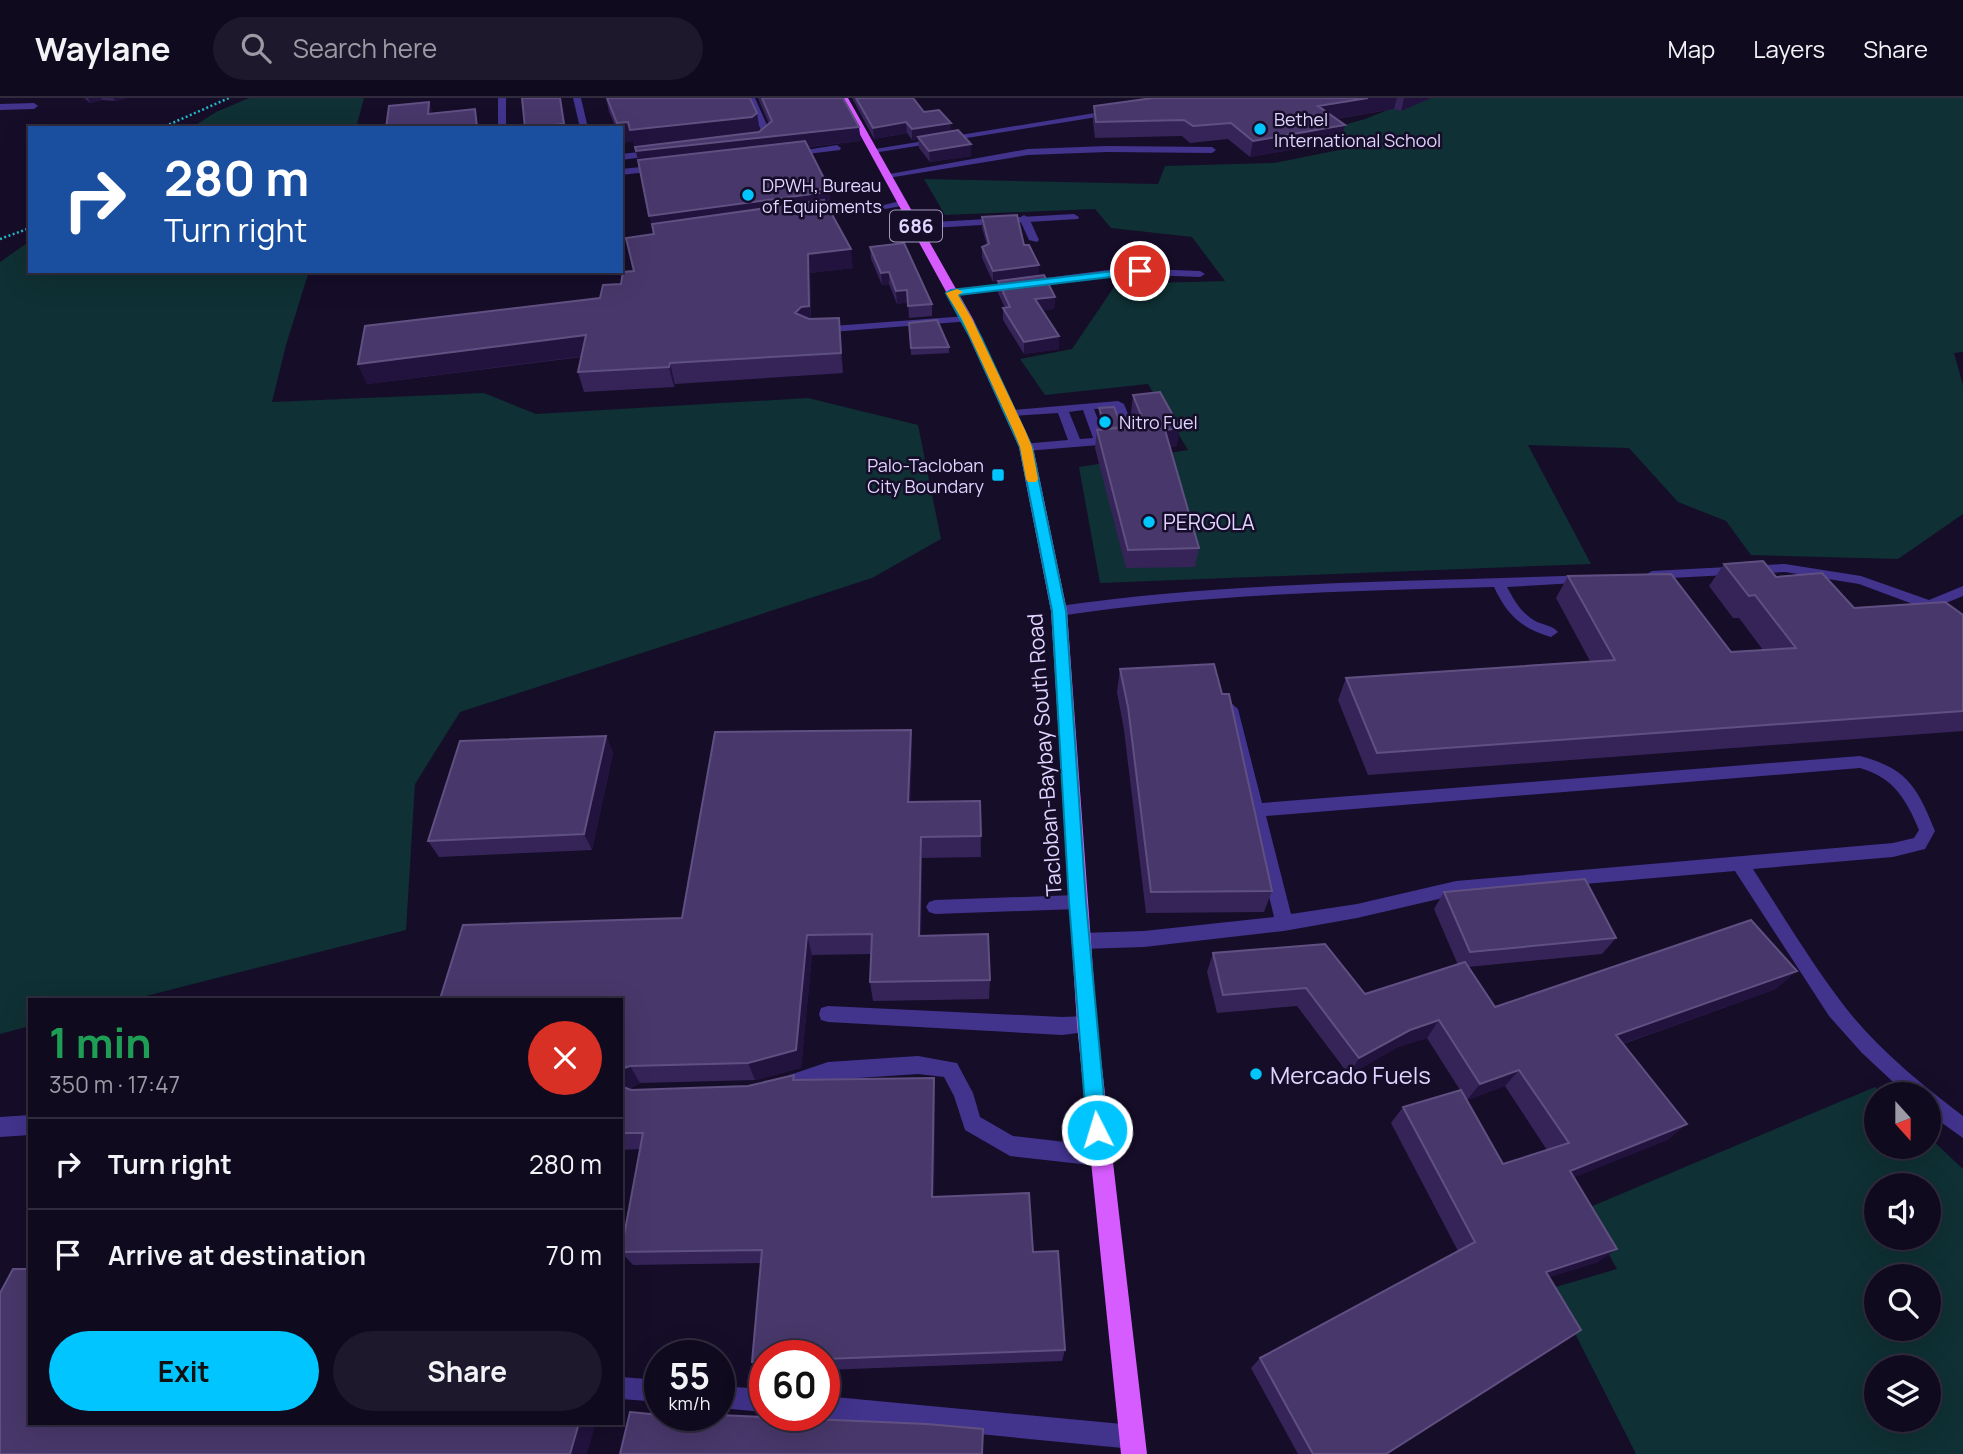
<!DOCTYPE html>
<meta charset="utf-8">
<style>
:root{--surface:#100a1f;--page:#1e182c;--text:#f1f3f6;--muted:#9c9aa4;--line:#302b3d;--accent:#01c5ff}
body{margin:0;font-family:Manrope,sans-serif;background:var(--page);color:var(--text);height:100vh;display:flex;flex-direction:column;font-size:26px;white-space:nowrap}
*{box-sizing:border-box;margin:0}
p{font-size:23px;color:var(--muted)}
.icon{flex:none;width:38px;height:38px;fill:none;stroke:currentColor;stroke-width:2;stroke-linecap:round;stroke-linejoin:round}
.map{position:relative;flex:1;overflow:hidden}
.details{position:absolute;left:28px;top:900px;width:595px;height:427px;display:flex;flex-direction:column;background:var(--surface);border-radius:0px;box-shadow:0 7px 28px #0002,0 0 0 2px var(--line)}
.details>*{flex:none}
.top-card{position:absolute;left:28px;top:28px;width:595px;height:147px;border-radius:0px;box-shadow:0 7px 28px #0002,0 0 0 2px var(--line);background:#1a4fa0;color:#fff;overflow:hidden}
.needle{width:46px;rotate:159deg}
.controls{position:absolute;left:1864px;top:984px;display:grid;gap:14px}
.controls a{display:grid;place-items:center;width:77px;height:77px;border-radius:50%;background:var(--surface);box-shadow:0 7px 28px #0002,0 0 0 2px var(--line);font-size:35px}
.speed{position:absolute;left:644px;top:1242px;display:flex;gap:14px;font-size:35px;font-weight:700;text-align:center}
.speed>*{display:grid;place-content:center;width:91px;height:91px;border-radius:50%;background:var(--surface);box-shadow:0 7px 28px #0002,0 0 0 2px var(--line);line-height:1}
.speed small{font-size:18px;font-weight:400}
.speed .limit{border:10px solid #d22;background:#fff;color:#111}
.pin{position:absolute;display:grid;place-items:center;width:60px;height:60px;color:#fff;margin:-30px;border:4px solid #fff;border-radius:50%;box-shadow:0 2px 7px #0007}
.me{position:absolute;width:77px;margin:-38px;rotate:355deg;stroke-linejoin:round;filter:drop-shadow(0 0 5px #0008)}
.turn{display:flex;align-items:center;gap:24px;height:147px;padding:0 21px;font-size:32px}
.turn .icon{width:91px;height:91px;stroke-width:2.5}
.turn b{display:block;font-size:49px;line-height:60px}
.round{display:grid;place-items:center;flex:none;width:74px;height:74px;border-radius:37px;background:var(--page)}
.summary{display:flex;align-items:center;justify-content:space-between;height:119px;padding:0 21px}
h1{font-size:42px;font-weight:700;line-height:52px;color:#1e9e55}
.action{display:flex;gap:14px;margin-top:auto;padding:14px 21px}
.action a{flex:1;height:80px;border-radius:42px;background:var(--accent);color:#111;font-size:28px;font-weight:700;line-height:80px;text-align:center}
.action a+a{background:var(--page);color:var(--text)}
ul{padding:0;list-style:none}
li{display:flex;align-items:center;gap:21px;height:91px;padding:0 21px;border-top:2px solid var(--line)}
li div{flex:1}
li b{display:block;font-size:26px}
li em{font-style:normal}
header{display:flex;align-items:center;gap:42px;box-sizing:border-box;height:98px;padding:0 35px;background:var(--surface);border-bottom:2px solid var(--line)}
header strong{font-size:33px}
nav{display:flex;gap:38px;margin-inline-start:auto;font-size:24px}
.search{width:490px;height:63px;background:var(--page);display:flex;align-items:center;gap:18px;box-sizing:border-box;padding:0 24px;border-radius:38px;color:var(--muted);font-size:26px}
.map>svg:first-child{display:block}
</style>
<header>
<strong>Waylane</strong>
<div class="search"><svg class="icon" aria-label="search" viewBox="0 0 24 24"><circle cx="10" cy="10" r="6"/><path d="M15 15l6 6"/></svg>Search here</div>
<nav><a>Map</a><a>Layers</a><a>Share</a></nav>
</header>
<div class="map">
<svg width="1963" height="1356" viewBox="0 0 1963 1356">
<rect width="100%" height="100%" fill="#160d29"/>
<path fill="#0f3034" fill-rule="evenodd" d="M249,0h115l-8,30h-165l25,-16z
M1418,0h545v254l-9,1 9,32v129l-65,45 -147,-4 -25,-34 -48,-19 -49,-54 -101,-3 63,119 -491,19 -21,-116 109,-17 -40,-66 -103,11 -25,-36 52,-10 44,-65 109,-3 -33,-44 -81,-9 -16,-19 -150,6 -21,-36 234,5 7,-18 109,-3 80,-16 -17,-20 28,-8z
M30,143v30h279l-23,74 -14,57 212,-9 52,21 272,-16 110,27 23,114 -69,39 -412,134 -45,72 -9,146 -272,69h-104v27l-30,8v-772z
M1875,989l7,7h-6v52h52l1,-9 34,32v285h-327l-84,-166 65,-19 -34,-59zM1876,1087h52v52h-52zM1876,1178h52v52h-52zM1876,1269h52v52h-52z"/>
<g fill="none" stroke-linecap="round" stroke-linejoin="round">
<path stroke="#23bac6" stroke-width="2.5" stroke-dasharray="2 2.5" stroke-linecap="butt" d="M161,30l68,-30
M0,141l30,-11"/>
<path fill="#42338d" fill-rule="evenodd" d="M498,0h8v30h-8z
M573,0h8l7,30h-8z
M747,0h8l16,36 -15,10 -4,-3 10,-8z
M1113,12l3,4 -243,39 -4,-3z
M837,47l4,3 -1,2 -49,6 -4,-3z
M1107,48l105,1 4,3 -4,3 -105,-1 -79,3 -140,23 -4,-3 144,-26z
M657,52l4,3 -1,2 -39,5v-6z
M661,67l4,3 -1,2 -43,5v-6z
M904,102l3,1v4l-22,4 -5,-3z
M873,106l5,3 -2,2 -40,6 -5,-3z
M1024,117l5,3 10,22 -2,2 -8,-2 -10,-22z
M1123,170l77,3 5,3 -5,3 -77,-3 -172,22 -5,-3 5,-3z
M967,218l5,3 -1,2 -152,12 -5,-3 5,-3z
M1118,303l6,3 14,35 -2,3 -110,9 -6,-4 2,-3 46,-4 -10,-27 -46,3 -6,-3 6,-3zM1114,310l11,28 -20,2 -11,-29zM1083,312l10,28 -13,1 -11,-27z
M1785,466l76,12 68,24 34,-14v10l-34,14 -70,-26 -74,-12 -133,7 -7,-4 7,-4z
M1588,477l5,1 2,3 -2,3 -86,5c8,15 15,27 30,35 8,3 16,4 21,10l-7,5c-30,-9 -44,-22 -57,-50 -146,4 -290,7 -435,29l-7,-5 7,-5c176,-25 352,-24 529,-31z
M1231,605l7,6 24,94 598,-47c48,13 57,31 75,75l-10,18 -32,8 -140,12c29,45 57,92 89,134 33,44 78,80 121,113v22l-35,-25v-19h-22l-44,-41 -33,-37 -94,-145 -279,24 -99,23 -73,13 -140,16 -62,2 -6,-3 -3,-5 3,-5 6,-3 62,-2 130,-14 -50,-208zM1860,670c34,10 46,31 59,62l-5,8 -21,5 -437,38 -99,23 -66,10 -25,-98z
M1077,797l6,2 3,5 -3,5 -6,2 -142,5 -6,-2 -3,-5 3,-5 6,-2z
M828,908l234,11 25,-1 7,3 2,6 -2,6 -32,4 -234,-13 -7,-2 -2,-6 2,-6z
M918,958l39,7 16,30 7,24 33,19 86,10 7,3 3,7 -3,7 -7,3 -89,-10 -45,-26 -11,-34 -10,-19 -26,-3 -90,6 -43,15 -7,-2 -3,-7 3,-7 50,-17z
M30,1017v20l-30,2v-20z
M621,1279l39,3v22l-39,-3z
M719,1288l46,3v23l-46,-4z
M824,1298l309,29 8,4 4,8 -4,8 -8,4 -309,-30 -7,-3h7z"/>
<path fill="#42338d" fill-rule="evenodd" d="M0,6l34,-1 4,3 -4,3 -34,1z
M1074,116l5,3 -1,2 -162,10 -5,-3 5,-3z"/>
<path fill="#d75cff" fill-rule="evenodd" d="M840,0h8l125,221 60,128 34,164 30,414 50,429h-26l-44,-429 -26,-414 -32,-164 -58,-128z"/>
</g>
<path fill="#362459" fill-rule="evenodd" d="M84,0h43l-12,3 -13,-1 -12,3z
M606,0h144l10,34 9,-8 -11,-26h85l18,43 -53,6 21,41 1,16 -3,1 26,63 -43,5 1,46 28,-1 4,55 -168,11 -1,3 -90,5 -6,-20 3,-15 -214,27 -9,-20 242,-66 21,-14 13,-13 20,-37 -15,-70 -6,-23 -11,2 -1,-15h-5l-7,-16z
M852,0h61l11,14 47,32v12l-41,6 -11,-14 -1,-9 -6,1 -5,-7 -33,6z
M1153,0h278l-30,13 -7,-2 -59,10 6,22 -91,16 -22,-18 -38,4 -8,-7 -87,2 -2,-16 1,-16z
M982,119l42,28 15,31 16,21 -1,12 -12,1 17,39 -35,5 -21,-34v-12h2l-7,-15v-12l-5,1 -11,-24v-11l5,-2 -5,-17z
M870,149l62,57v12l-23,2 -1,-16 -11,2 -8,-20 -7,1 -11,-26z
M909,225l40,24v6l-38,2z
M1133,297l44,51 -7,1 29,101 -4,19 -69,1 -31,-120 2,-18 7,-1 -5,-15v-6l23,19 14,-1 -5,-13z
M1724,466l52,13 78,31 109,7v116l-595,44 -30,-75 8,-22 244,-17 -34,-63 12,-22 163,76 32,-2 -24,-32h-6l-24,-32z
M1120,571l102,25 50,197 -8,21 -118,1 -22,-183 -7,-38z
M911,632l1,21 -2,51 70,-1 1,56 -59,1 -1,78 69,44 -1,19 -116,2 -3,-19 1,-28 -59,1 -11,113 -46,12 -115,3 -8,4 -1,3 117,-4 47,-6 140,15 -1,102 99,55 32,98 -3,11 -238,9v-14h-59v17h-5l-8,-11 9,-99 -128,2 -12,-13 19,-103 -19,1v-151l61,-81z
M606,638l7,17 -21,97 -153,7 -11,-16z
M1444,794l172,46 -14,16 -134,13 27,40 281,-18 -153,55 64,80 -20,16 -93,37 24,85 -49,15 -163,177h-88l-47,-86 9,-10 198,-107 -67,-128 12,-16 57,-17 -33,-52 -29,9 -49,28 -52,-69 -80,7 -10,-41 6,-19 152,41 93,-29 -24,-56zM1505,988l42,64 -44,14 -36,-64z"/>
<path fill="#21133e" d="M88,0h13l1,2 -12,3z
M113,0h14l-12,3z
M560,0h1l5,30h-39z
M1368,0h29l-3,11 -80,13 4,-16z
M1404,0h27l-30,13z
M429,4l3,9v13l-4,-10z
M475,11l3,10 1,9h-2z
M757,15l3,19 -125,18 -5,-20z
M628,24l5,19 -11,2 -1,-15h-3l-1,-5z
M906,24l1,11 -33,6 -1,-11z
M951,25v11l-33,3v2l-6,1v-11z
M1345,27l-4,16 -91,16 3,-16z
M859,29l2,14 -222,23 -3,-13z
M971,46v12l-41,6 -1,-11z
M829,90l1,16 -177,28 -4,-16z
M851,151l2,19 -43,5 1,53 -16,-13 13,-59z
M1039,167v11l-46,6v-11z
M889,174v12l-7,1 -1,-12z
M907,192l1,12 -11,2 -1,-13z
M1055,199l-1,12 -19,2v-12z
M839,220l2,20 2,35 -2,-20z
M586,237l6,20 -225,29 -9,-20z
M1059,238v13l-35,5v-12z
M670,265l5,21 -1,3 -5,-20z
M1180,330l-3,18 -14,2 2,-18z
M911,632l1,21 -2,73 -2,-22z
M606,638l7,17 -21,97 -8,-16z
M921,739l1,21 -1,97 -2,-19z
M807,837l5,20 -11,113 -46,12 -7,-17z
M1797,873l-21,18 -177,63 17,-17z
M1439,922l-12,18 -29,9 -49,28 10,-17 51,-28z
M630,968l10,17 -8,4 -3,9 -8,-11v-16z
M1519,972l-14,16 -38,14 13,-16z
M934,980l1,17 -1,117 -2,-15z
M1687,1026l-20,16 -114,46 17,-15z
M1617,1151l-19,13 -70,22 18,-12z
M579,1325h17l-9,31h-17z"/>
<path fill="#48376a" stroke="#605082" stroke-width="2" d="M522,0h38l4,26 -39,4z
M607,0h143l7,15 -5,4 -122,13 -2,-8 -11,1z
M762,0h81l16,29 -223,24 -1,-4 124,-15 13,-11z
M856,0h57l11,14 15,-2 12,13 -39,6 -6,-7 -33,6z
M1153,0h215l-50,8 27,19 -92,16 -22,-18 -38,3 -9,-6 -88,2 -2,-16z
M429,4l-1,12 47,-5 2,19h-91l3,-22z
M958,32l13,14 -42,7 -11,-14z
M805,43l24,47 -12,2 2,3 -170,23 -11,-56z
M824,102l27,49 -43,5 1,52 -8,1 -6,6 14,6 30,-1 2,35 -171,10 -1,4 -91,5 8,-37 -228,29 7,-38 235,-28 3,-13 18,-1 2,-12 11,-1 -8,-33 28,-4 -2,-10z
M1017,117l7,30h5l10,20 -46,6 -11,-24 7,-3 -7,-27z
M904,145l28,61 -24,2 -1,-16 -11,1 -7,-19 -8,1 -11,-26z
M1044,177l11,22 -20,2 24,37 -35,6 -21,-34 7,-1 -12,-26z
M937,222l12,27 -38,1 -2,-25z
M1160,294l20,36 -15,2 34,118 -71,2 -31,-120 43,-4 3,-6 -10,-25z
M1114,309l8,20 -15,2 -8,-21z
M1763,463l13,16 46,-4 32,35 91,-6 18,13v96l-586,42 -31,-75 269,-18 -47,-84 103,-2 60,78 65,-4 -41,-53 -6,1 -25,-32z
M1214,566l8,30h7l43,197 -121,1 -23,-185 -8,-38z
M911,632l-3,72 72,-1 1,35 -60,1 -2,99 69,-2 2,46 -120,2 2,-48 -65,1 -11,115 -48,13 -118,3 -9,3v-70h-181l23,-74 219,-7 33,-186z
M606,638l-22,98 -156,7 32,-100z
M1585,781l31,59 -146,14 -26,-60z
M1751,822l46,51 -181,64 71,89 -117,47 47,78 -71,23 35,58 -195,124h-73l-53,-96 215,-116 -72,-135 58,-17 42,74 66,-21 -50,-73 -39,14 -41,-64 -29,10 -51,28 -53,-70 -83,7 -10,-42 112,-9 40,50 100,-32 30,45z
M794,977l-1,5 141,-2 -2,119 97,-4 4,59 25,-1 7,99 -241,9v-3h-59v6h-13l10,-112 -141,2 22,-119h-22v-48l2,2 8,3 117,-4z
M13,1171h17l-1,78h1v76h549l-9,31h-570v-161z
M630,1314l30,3v1l56,3v-3l3,-1 69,3 139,6 56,5 -1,25h-362z"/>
<path fill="#01c5ff" stroke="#0180a6" stroke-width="2" d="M1140,170l5,3 -1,2 -186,22 23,42 51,110 34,164 20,291 21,228 -3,7 -7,3 -7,-3 -3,-7 -18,-228 -17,-291 -32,-164 -50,-110 -24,-44 5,-3z"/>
<path fill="#f59e0b" d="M957,191l6,3 -5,3 14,24 53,111 7,17 6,32 -2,3h-8l-2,-3 -6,-32 -7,-17 -51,-111 -16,-26z"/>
<g fill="#01c5ff" stroke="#160d29" stroke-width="2.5">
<circle cx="1260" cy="31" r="7"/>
<circle cx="748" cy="97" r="7"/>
<circle cx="1105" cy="324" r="7"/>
<rect x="991" y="370" width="14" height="14" rx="3.5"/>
<circle cx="1149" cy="424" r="7"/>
<circle cx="1256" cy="976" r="7"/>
</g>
<g text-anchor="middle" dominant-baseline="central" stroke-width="5" stroke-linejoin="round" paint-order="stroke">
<g font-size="18" fill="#dfd5ff" stroke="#160d29" text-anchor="start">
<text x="1274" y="21">Bethel<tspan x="1274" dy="21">International School</tspan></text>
<text x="762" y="87">DPWH, Bureau<tspan x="762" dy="21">of Equipments</tspan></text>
<text x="1119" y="324">Nitro Fuel</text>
<text x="984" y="367" text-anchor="end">Palo-Tacloban<tspan x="984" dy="21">City Boundary</tspan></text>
</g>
<rect fill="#160d29" stroke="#a399bf" stroke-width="2" x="890" y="112.5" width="52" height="31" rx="5"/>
<g font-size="19" font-weight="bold" fill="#dfd5ff">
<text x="916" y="128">686</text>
</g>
<g font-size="21" fill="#dfd5ff" stroke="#160d29" text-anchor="start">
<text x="1163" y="424">PERGOLA</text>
</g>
<g font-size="21" fill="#dfd5ff" stroke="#160d29">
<text transform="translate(1044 657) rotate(-94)">Tacloban-Baybay South Road</text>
</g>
<g font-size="24" fill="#dfd5ff" stroke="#160d29" text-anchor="start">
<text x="1270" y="976">Mercado Fuels</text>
</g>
</g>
</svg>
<div class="controls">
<a><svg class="needle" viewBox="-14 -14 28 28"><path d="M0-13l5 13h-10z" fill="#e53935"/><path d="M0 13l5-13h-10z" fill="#9c9aa4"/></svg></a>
<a><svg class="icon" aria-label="sound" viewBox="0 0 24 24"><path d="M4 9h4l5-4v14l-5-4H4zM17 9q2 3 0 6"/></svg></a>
<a><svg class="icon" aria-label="search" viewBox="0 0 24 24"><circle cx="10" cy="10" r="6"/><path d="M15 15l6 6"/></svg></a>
<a><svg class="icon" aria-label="layers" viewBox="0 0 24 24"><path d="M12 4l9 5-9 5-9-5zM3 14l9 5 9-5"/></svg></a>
</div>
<div class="speed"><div>55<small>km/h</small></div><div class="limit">60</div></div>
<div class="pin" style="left:1140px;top:173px;background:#d93025"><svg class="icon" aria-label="arrive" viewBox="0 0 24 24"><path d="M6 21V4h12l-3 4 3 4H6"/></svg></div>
<svg class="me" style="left:1097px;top:1032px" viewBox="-20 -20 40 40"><circle r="17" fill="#01c5ff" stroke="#fff" stroke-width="3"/><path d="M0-11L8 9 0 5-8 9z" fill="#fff"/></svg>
<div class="top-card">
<div class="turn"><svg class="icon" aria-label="right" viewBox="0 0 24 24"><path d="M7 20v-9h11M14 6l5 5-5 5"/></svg><div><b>280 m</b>Turn right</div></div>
</div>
<section class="details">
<div class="summary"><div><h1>1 min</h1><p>350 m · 17:47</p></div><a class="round" style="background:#d93025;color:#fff"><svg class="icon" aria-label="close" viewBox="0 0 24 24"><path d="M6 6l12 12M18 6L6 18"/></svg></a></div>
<ul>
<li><svg class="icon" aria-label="right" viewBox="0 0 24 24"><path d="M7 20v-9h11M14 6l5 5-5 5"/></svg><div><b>Turn right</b></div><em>280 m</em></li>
<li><svg class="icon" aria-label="arrive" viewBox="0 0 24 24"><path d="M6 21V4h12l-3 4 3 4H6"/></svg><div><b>Arrive at destination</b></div><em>70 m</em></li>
</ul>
<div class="action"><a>Exit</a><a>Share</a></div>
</section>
</div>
